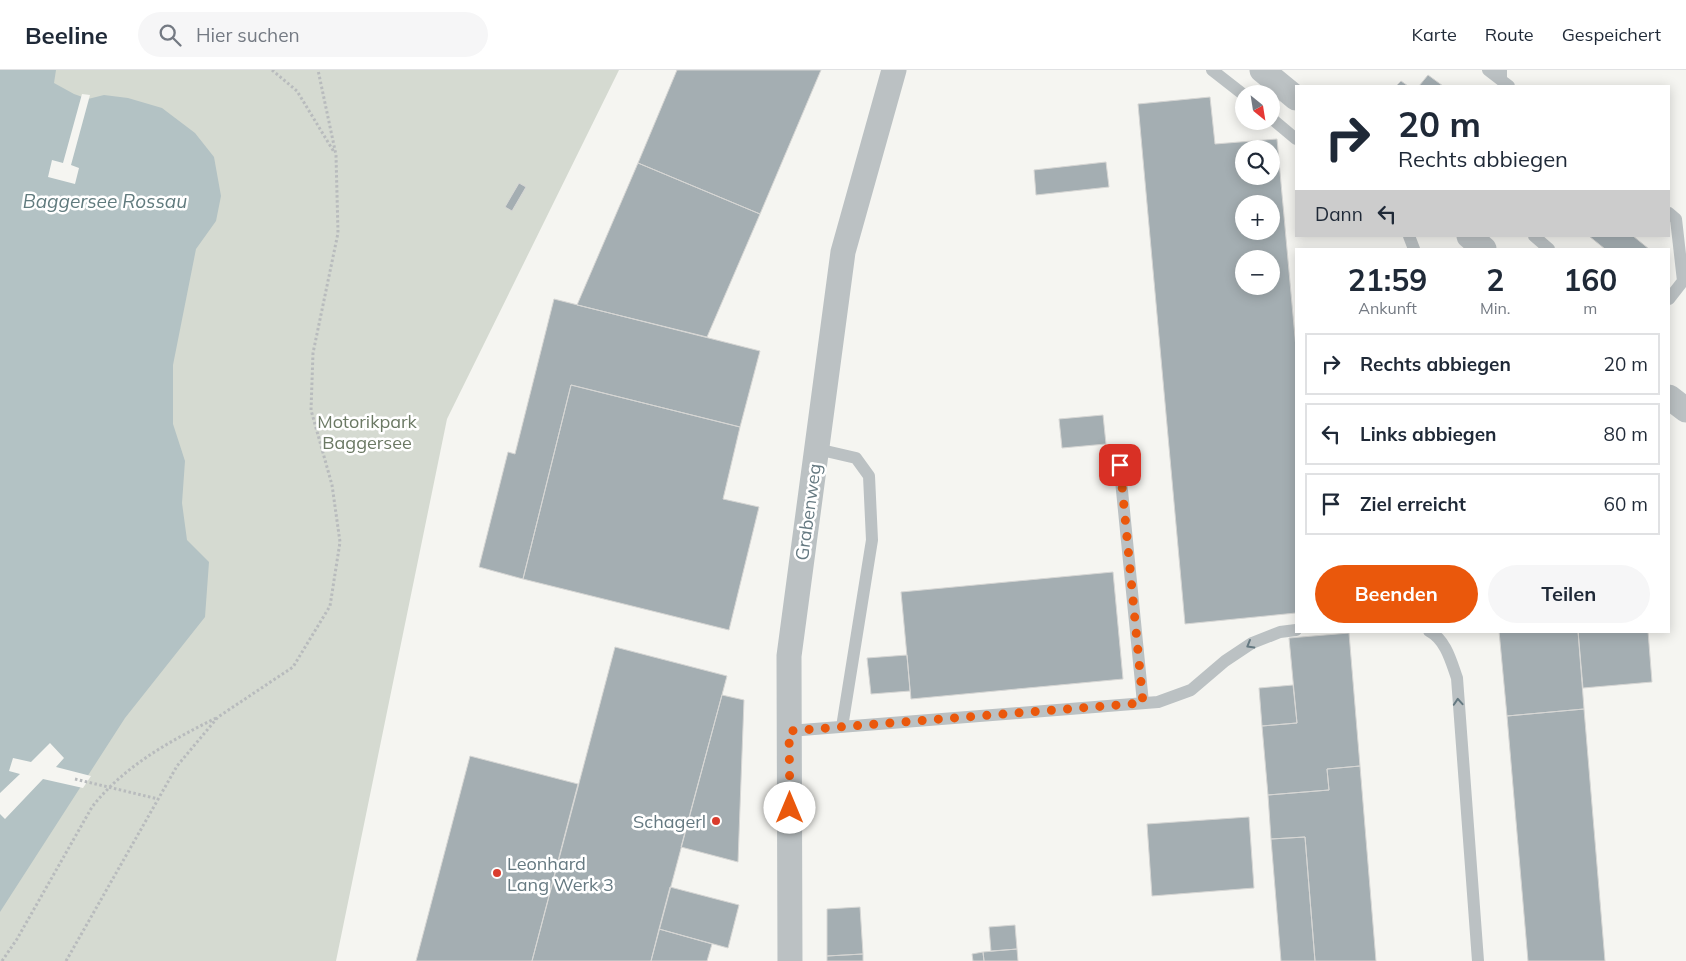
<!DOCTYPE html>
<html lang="de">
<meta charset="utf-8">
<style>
:root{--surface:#fff;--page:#f6f6f7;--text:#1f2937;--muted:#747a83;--line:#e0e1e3;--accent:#ea580c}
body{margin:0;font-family:Mulish,sans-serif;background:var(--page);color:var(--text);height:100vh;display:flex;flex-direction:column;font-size:19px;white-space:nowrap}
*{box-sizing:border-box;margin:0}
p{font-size:16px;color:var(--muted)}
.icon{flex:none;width:28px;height:28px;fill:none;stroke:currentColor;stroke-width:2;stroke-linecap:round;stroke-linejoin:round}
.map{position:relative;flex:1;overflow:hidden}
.drawer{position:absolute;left:1295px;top:178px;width:375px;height:385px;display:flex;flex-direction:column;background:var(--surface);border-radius:0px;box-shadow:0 2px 12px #0003}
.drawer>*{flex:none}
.hud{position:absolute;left:1295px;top:15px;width:375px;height:152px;border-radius:0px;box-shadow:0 2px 12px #0003;background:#fff;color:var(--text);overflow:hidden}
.needle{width:32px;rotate:150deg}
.buttons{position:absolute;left:1235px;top:15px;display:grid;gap:10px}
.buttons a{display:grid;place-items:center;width:45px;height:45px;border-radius:50%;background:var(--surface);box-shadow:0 2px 12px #0003;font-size:25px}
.pin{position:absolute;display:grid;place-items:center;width:42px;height:42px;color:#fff;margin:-21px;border-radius:10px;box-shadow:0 2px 8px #0006}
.me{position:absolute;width:55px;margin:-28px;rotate:0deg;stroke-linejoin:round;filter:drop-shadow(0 0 4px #0008)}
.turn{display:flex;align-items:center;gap:18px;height:105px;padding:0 20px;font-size:22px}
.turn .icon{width:65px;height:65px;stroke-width:2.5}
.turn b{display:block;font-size:35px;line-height:42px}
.then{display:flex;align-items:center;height:48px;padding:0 20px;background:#0003;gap:10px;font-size:19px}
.eta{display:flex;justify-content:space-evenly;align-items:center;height:85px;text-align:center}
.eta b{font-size:30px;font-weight:700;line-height:35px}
.action{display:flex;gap:10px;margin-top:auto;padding:10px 20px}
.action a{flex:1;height:58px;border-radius:30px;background:var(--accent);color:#fff;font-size:20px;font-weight:700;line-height:58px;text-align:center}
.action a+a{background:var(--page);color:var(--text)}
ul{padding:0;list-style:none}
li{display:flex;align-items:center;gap:15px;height:62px;margin:0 10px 8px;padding:0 10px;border:2px solid var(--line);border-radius:0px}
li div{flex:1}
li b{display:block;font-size:19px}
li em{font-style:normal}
header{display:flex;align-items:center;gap:30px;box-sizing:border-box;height:70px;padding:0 25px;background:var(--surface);border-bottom:1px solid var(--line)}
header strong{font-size:24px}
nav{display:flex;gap:28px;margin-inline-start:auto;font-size:18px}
.search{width:350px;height:45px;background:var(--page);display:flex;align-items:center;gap:12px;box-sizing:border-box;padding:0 18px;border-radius:28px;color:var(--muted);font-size:19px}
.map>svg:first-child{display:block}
</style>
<header>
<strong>Beeline</strong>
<div class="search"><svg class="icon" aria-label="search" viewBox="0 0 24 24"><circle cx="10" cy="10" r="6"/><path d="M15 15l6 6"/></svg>Hier suchen</div>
<nav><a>Karte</a><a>Route</a><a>Gespeichert</a></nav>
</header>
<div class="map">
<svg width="1686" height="891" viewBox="0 0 1686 891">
<rect width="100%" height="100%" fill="#f5f5f1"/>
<path fill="#d5dad1" d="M0,0h619l-172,349 -111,542h-336z"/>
<path fill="#b3c2c4" d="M0,0h56l-2,13 20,11 14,5 16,-4 24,3 34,10 33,25 19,24 7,39 -5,25 -20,28 -23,116v59l12,37 -3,42 5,37 22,22 -4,55 -80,101 -125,194z"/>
<path fill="#f5f5f1" d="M82,24l8,1 -19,70 8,3 -4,16 -27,-7 4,-17 11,3z
M50,673l14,15 -8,9 35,9 -8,12 -40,-9 -38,40 -5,-5v-21l20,-19 -11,-3 4,-13 18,4z"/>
<path fill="#a4aeb2" stroke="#d6d6d4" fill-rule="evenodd" d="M677,0h144l-61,144 -122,-51z
M1428,5l15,11h-24z
M1401,11l7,5h-12z
M1210,27l5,47 62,-5 19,209v265l-111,11 -47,-520zM1244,79h27v27h-27zM1244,134h27v27h-27zM1244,189h27v27h-27z
M1106,92l3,25 -73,8 -2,-25z
M638,93l122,51 -53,123 -130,-32z
M519,113l7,4 -14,24 -7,-4z
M1589,166h44l16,13h-44z
M554,229l206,52 -20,76 -169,-42 -48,194 -44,-12 29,-115 7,2z
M571,315l169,42 -17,72 36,8 -30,123 -206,-51z
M1103,345l3,29 -44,4 -3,-29z
M1113,502l10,107 -212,20 -10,-107z
M1499,561h79l6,78 -77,7z
M1578,561h70l4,51 -69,6z
M1349,563l11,133 -33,3 2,21 -61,5 -6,-69 35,-3 -8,-85z
M615,577l112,29 -76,285h-119z
M907,585l3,36 -39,3 -4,-36z
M1293,615l4,38 -35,3 -3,-38z
M722,625l22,5 -6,162 -57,-15z
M1584,639l21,252h-77l-21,-245z
M470,686l108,28 -46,177h-116z
M1360,696l16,195h-61l-10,-124 -34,2 -3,-44 61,-5 -2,-21z
M1249,747l5,71 -102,8 -5,-72z
M1305,767l10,124h-34l-10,-122z
M670,817l69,18 -11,43 -69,-19z
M860,837l3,47 -36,2v-47z
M1015,855l2,24 -26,2 -2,-24z
M659,859l53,15 -5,17h-56z
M1017,879l1,12h-34l-1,-9z
M983,882l1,9h-11l-1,-7z
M863,884v7h-36v-5z"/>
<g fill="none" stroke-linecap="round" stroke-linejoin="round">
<path stroke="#b8bbbd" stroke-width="3" stroke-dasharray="2.5 2.5" stroke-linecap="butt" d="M272,0l25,21 37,61
M75,709l83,20
M2,891l15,-22 75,-132c32,-41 78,-66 124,-89
M66,891l111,-195 41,-49 75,-50 37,-61 10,-64 -8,-57 -21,-75 2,-57 25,-120 -2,-78 -18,-85"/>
<path stroke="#bbc1c3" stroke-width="12" d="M1212,0l32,25
M1488,0l13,10
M1501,0v10l8,6
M1271,48l25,21
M1669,143l7,6 7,62 -14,18
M1409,166l5,13
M1534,166l15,13
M817,379l39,9 13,18 3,64 -30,187
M1118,380l25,253
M1429,561c17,9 22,30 28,47l21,283
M789,661l369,-29 33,-12 34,-29 27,-18 28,-11 16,-2"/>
<path stroke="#bbc1c3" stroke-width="25" d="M1262,0l34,28
M1469,166l15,13
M1669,327l17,13
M790,891l-1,-305 54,-404 51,-182"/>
</g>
<defs><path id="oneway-chevron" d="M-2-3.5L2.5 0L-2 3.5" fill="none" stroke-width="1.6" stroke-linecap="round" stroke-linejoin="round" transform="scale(1.25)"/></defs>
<g stroke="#657981">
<use href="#oneway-chevron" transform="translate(1250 575) rotate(150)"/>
<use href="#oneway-chevron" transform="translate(1458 632) rotate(-94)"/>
</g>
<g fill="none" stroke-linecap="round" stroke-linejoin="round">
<path stroke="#ea580c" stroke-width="9" stroke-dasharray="0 16.2" d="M790,738l-1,-77 354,-28 -23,-238"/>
</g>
<g fill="#da3c2d" stroke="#fff" stroke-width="2">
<circle cx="716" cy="751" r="5"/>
<circle cx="497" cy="803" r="5"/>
</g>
<g text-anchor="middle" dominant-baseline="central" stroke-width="5" stroke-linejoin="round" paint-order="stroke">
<g font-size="18" fill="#6b7964" stroke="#fff">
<text x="367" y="351">Motorikpark<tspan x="367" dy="21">Baggersee</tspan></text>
</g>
<g font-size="18" fill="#657981" stroke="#fff">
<text transform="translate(808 442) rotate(-82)">Grabenweg</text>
</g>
<g font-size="18" fill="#657981" stroke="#fff" text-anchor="end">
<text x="706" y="751">Schagerl</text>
<text x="507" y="793" text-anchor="start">Leonhard<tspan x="507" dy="21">Lang Werk 3</tspan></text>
</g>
<g font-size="19" font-style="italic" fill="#617b7e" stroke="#fff">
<text x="105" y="131">Baggersee Rossau</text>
</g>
</g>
</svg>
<div class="buttons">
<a><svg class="needle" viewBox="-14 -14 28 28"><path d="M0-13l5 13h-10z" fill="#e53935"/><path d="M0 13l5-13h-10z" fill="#747a83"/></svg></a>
<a><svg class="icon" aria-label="search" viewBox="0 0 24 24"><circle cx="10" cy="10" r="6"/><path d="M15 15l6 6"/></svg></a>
<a>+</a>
<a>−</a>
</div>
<div class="pin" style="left:1120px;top:395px;background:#d93025"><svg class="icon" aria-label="arrive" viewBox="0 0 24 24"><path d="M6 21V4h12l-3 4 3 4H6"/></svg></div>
<svg class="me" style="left:790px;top:738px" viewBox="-20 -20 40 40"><circle r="19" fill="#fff"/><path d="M0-13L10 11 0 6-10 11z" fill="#ea580c"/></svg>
<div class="hud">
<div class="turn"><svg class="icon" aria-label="right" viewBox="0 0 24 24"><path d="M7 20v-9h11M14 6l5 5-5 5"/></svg><div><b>20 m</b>Rechts abbiegen</div></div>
<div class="then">Dann<svg class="icon" aria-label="left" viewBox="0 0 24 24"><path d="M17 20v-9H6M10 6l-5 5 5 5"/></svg></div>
</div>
<section class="drawer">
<div class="eta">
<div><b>21:59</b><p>Ankunft</p></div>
<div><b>2</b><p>Min.</p></div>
<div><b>160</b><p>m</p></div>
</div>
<ul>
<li><svg class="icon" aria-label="right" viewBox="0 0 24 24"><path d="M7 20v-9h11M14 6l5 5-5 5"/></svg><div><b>Rechts abbiegen</b></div><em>20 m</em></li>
<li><svg class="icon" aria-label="left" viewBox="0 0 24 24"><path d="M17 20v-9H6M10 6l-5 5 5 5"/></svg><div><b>Links abbiegen</b></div><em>80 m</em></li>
<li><svg class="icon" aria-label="arrive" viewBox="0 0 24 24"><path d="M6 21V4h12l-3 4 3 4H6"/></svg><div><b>Ziel erreicht</b></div><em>60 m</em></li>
</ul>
<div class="action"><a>Beenden</a><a>Teilen</a></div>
</section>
</div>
